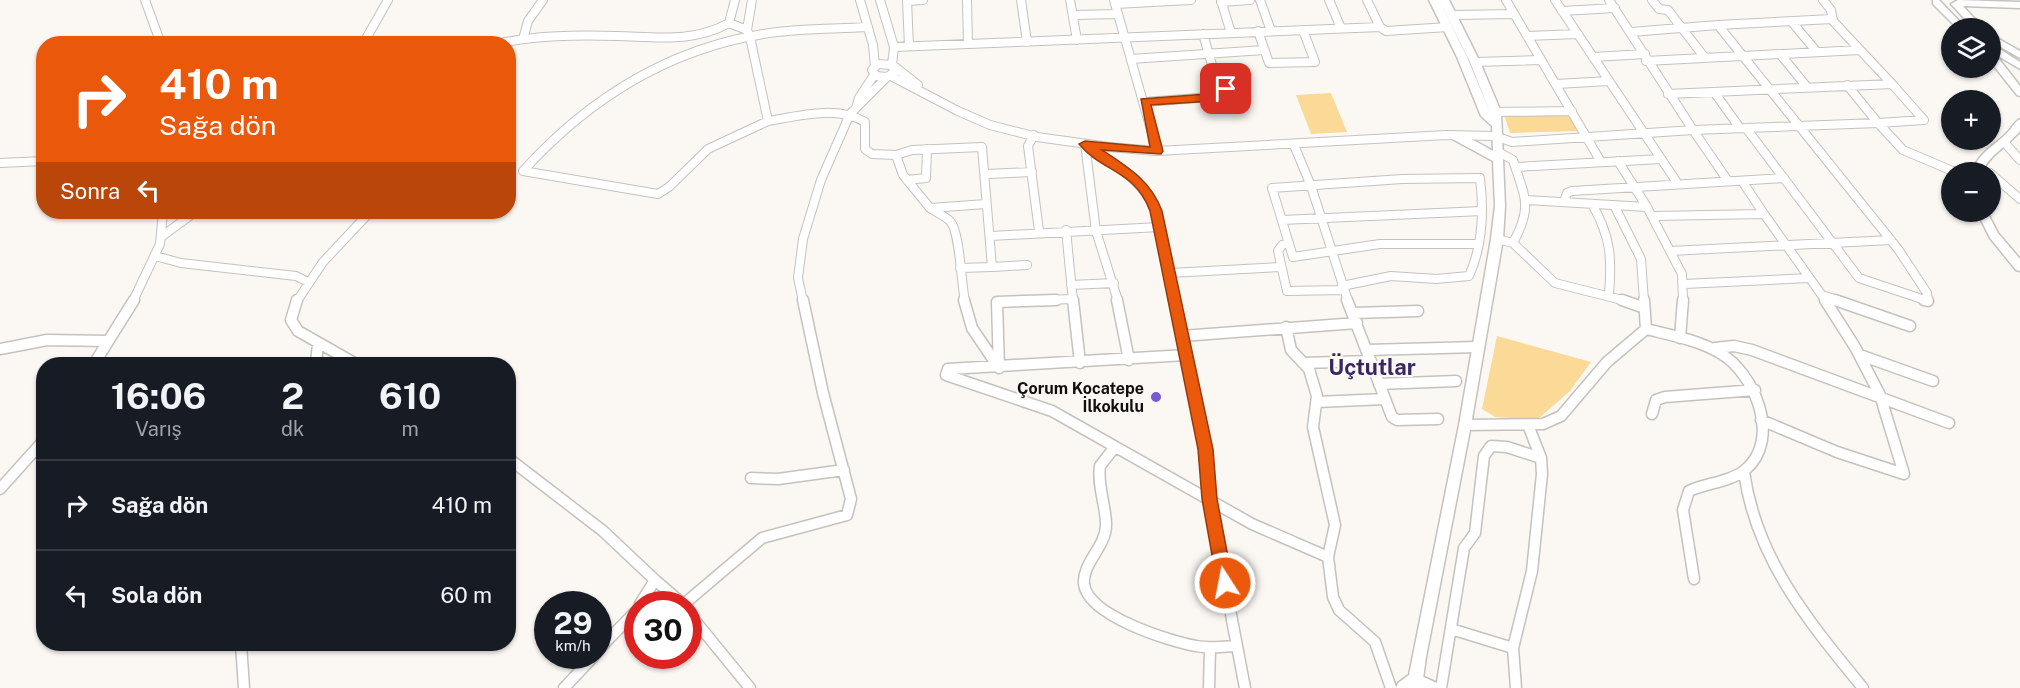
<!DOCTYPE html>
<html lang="tr">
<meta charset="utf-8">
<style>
:root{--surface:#171b24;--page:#20242c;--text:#f1f3f6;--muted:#9ea1a6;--line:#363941}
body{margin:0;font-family:"Public Sans",sans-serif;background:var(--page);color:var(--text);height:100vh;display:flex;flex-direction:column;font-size:22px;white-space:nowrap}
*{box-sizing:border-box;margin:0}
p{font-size:20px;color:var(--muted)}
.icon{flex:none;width:33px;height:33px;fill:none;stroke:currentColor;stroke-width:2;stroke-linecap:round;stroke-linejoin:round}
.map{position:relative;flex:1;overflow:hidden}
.drawer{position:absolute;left:36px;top:357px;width:480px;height:294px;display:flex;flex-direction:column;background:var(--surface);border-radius:24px;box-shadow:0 2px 4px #0004}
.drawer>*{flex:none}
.guide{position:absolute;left:36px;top:36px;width:480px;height:183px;border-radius:24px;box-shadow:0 2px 4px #0004;background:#ea580c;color:#fff;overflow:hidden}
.fabs{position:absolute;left:1941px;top:18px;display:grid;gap:12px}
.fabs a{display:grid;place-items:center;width:60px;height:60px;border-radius:50%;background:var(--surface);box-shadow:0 2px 4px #0004;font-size:30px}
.speed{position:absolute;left:534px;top:591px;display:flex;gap:12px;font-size:30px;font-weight:700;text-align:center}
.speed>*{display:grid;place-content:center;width:78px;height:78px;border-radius:50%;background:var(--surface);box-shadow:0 2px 4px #0004;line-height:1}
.speed small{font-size:15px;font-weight:400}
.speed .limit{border:9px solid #d22;background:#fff;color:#111}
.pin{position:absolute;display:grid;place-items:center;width:51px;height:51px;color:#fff;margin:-26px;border-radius:12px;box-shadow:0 3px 9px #0006}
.me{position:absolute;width:66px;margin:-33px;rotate:349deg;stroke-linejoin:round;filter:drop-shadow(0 0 4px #0008)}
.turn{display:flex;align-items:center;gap:21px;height:126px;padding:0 24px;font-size:27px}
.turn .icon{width:78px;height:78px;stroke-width:2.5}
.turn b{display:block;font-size:42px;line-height:51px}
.then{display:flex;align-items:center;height:57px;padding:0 24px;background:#0003;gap:12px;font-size:22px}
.eta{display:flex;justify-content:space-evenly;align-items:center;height:102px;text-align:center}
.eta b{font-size:36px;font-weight:700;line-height:42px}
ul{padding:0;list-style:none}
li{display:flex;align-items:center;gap:18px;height:90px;padding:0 24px;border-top:2px solid var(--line)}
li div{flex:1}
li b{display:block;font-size:22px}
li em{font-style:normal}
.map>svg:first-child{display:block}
</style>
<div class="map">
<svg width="2020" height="688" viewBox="0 0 2020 688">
<rect width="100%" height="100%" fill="#fbf8f4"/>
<path fill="#fbd996" d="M1331,93l16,39 -36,2 -15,-39z
M1504,114l67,1 10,16 -71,2z
M1497,336l94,26 -21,29 -33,29 -42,-3 -13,-8z"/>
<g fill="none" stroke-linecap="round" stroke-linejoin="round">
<g stroke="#c5c2be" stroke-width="10">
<path id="street-far1" d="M145,0l16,44
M860,0l13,45 2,21
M880,0l14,47 -2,18
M907,0l2,46
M967,0l1,44
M1021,0l6,42
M1070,0l7,40
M1114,0l43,151
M1221,0l10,33
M1260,0l11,31
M1329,0l12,28
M1367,0l13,27 6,4 62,-4
M1506,0l95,162
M1555,0l123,184
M1652,0l7,9 9,1 37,48
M907,1l16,-1
M1221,2l29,-2
M1115,4l76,-4
M1562,11l53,-3
M1073,15l45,-1
M1453,15l61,-1
M1791,21l26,31
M729,23l18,7 3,7 18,84c30,-5 69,-16 97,1v27l7,5 24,1 7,20 27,33 56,-4
M1718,25l114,-6
M747,30l5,-30
M1258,31l11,32 46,-1 -12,-32
M1631,32l87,-7 180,224 29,44 1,8
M1203,34l16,55
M1527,36l51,-2
M523,39l5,-18 15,-21
M363,44l25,-44
M497,44c39,-9 80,-9 120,-8 39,1 76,7 112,-13l6,-23
M894,47l486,-20
M1780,54l27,33
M1593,57l52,-3
M1131,59l133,-9
M1646,61l214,-11
M1475,62l66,-2
M878,64l14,1 3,7 -8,5 -11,-1 -4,-6z
M895,67l23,18
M891,76l67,35 32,14 47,12 72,10 48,4 289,-16 49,1 17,6 181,-12 -84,-130
M1556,84l53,-3
M1214,91h16l5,6 -5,6h-12l-7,-6z
M1714,92l26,36
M1668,94l224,-10 -59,-63 -2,-11 -8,-10
M1145,102l66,-5
M856,108l3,-10 15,-23
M1496,112l76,-1
M768,121l-60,28 -39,38 -11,7 -135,-23c68,-75 152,-126 254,-139 30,-4 61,-3 91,-5
M1878,123l46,-3 -32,-36
M1878,123l25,27 52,22
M1746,128l113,150 69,23
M1693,130l185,-7 -31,-38
M1693,130l35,51
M1034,135l-6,11 11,85
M2004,142l16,18
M1085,144l11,87 22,70
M1294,145l17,41 37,115
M1087,146c28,18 55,34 69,65l19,90
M1497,151l16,9c12,38 20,46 0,83l-16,-4
M896,155l16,-5 70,-3 10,120 35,-2
M1618,161l29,46 35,67 1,27
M0,163l44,-2
M1516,167l145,-8
M1990,173l30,26
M987,174l45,-2
M907,180l19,-2 1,-29
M1742,181l22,33
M1526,200l121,7
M1564,202l3,-9 5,-2 212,-13
M1592,204c19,33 20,54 17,91
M1615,207l26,52 3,42
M930,208c6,4 15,8 20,13 10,10 11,62 15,80
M1653,216l111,-2 62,87
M1282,220l200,-9
M1066,230l7,71
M991,236l168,-9
M161,237l34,-25
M1289,243l-7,2 -4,6 9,40 57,-1
M1513,243l42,40 71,18
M1670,251l221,-11
M155,256l26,7 115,13 12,6
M960,268l32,-1
M1170,273l110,-6
M1684,284l125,-6
M1071,285l43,-2
M1342,286l49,-10 45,3 33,-3c14,-31 15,-65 11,-98l-78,1 -130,9 21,69 87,-13h97
M1822,295l18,6
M133,301l27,-57 3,-32
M297,301l26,-39 47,-50
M803,301l-5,-23 5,-39 18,-59 29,-66 37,-37
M1018,301l55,-2"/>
</g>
<g stroke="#c5c2be" stroke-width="13">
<path id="street" d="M297,300l-6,20 7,11 58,33
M964,300l8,28 27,40
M1073,300l7,63
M1117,300l12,60
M1174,300l31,149 4,50 36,189
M1347,300l45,117 5,3 41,-1
M1622,300l20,7
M1644,300l2,29
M1835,300l75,26
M1924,300l4,1
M1354,313l64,-2
M1286,327l5,23 18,19 8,27 -4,31 22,98 -7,32 5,40 6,13 36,32 16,46
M1182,336l175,-13
M1680,338l3,-38
M1715,348l19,-2 18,4 197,73
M0,349l47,-9 61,1
M1367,350l111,-3
M1186,355l-238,14 -2,6 106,36 200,113 76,33
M1860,355l73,26
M1303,363l68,-2
M94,364l40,-64
M316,364l2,-21
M999,368l-2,-66 59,-2
M1379,384l77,-3
M1317,402l68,-3
M1652,414l4,-14 9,-3 90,-7
M1761,420l76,32 67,22 -24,-79 -25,-48 -30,-47
M1465,425l78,-1 18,-8 46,-54 39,-33c24,6 52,11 74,24 35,20 62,87 25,117 -15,12 -39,13 -56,21l-6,19 11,69
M1114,448l-14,18c-3,20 6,39 6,59 0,22 -24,38 -22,59 4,32 85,57 112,62 14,3 27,0 41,0
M508,458l95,73 52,49 -15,24
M1744,472c12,87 65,150 119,216
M751,478l27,1 66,-9
M0,489l44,-49
M655,580l28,24
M684,604l78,-66 85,-23 4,-16 -28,-106 -20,-93
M688,612l62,76
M1451,629l62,19
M241,644l3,44
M598,650l40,-41
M1416,679l20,9
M564,688l30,-32
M1209,688l1,-40
M1441,688l23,-140 11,-15 9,-77 7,-10 16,1 34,11
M1516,688l-3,-40 19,-77 10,-97 -1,-16 -13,-33"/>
</g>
<g stroke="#c5c2be" stroke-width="3">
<path id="secondary" d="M1429,0h10l28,57 24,58 -21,-53 -31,-62h10l31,62 21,50 4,94 -2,33 -32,186 -45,232 -3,22 2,9h-29l2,-5 11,-8 50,-250 32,-186 4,-33 -2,-45 -48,-26 1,-2c15,-2 34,11 47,18l-1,-25 -11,-10 -24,-59z
M1933,0h6l27,28h-9l-24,-24z
M1958,0l62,2v6l-57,-2 20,22h-10l-22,-24z
M1990,34l30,17v7l-30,-17z
M1990,46h5l25,16v7l-25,-15 25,32v10l-3,-1 -27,-34z
M2020,119v12c-12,15 -30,23 -38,41h-10c6,-19 22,-26 35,-39 5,-5 7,-11 13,-14z
M1977,212h10l11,21 22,26v12l-4,-1 -26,-32z"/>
</g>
<use href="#street-far1" stroke="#fff" stroke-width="8"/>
<use href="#street" stroke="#fff" stroke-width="10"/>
<use href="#secondary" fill="#fff" fill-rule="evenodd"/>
</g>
<path fill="#ea580c" stroke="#983908" stroke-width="1.5" d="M1226,86l4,1v5l-12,2 -6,7 -61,4 12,46 -2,3 -59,-4c26,17 49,31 60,61l51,238 4,50 16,84 -2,5 -6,2 -6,-2 -2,-5 -15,-84 -4,-50 -48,-238c-15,-41 -48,-39 -71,-67l6,-3 65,6 -9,-48 66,-5 3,-6z"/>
<circle fill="#7a58d2" stroke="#fbf8f4" stroke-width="2" cx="1156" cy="397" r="6"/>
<g text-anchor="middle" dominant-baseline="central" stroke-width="4.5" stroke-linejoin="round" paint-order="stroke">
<g font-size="16" font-weight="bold" fill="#100f0d" stroke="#fbf8f4" text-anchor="end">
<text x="1144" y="388">Çorum Kocatepe<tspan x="1144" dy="18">İlkokulu</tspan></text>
</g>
<g font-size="22" font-weight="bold" fill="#372863" stroke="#fbf8f4">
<text x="1372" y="367">Üçtutlar</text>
</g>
</g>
</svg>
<div class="fabs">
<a><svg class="icon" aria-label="layers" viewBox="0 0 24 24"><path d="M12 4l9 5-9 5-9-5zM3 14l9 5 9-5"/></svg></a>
<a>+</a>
<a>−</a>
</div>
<div class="speed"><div>29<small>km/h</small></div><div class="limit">30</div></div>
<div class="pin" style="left:1226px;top:89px;background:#d93025"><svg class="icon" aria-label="arrive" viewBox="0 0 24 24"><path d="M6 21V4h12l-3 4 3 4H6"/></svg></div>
<svg class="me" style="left:1225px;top:583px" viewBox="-20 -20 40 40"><circle r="17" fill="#ea580c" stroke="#fff" stroke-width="3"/><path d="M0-11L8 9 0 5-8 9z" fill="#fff"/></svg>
<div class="guide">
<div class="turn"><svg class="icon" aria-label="right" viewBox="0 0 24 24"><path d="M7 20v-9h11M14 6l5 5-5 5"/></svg><div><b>410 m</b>Sağa dön</div></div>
<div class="then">Sonra<svg class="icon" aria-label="left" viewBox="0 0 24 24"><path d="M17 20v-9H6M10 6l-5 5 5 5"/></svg></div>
</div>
<section class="drawer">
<div class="eta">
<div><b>16:06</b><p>Varış</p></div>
<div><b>2</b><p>dk</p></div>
<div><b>610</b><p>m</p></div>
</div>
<ul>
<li><svg class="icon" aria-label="right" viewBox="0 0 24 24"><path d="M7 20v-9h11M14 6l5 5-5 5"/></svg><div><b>Sağa dön</b></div><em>410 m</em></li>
<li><svg class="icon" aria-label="left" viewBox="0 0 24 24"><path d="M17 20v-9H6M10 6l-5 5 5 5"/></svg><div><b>Sola dön</b></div><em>60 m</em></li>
</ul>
</section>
</div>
